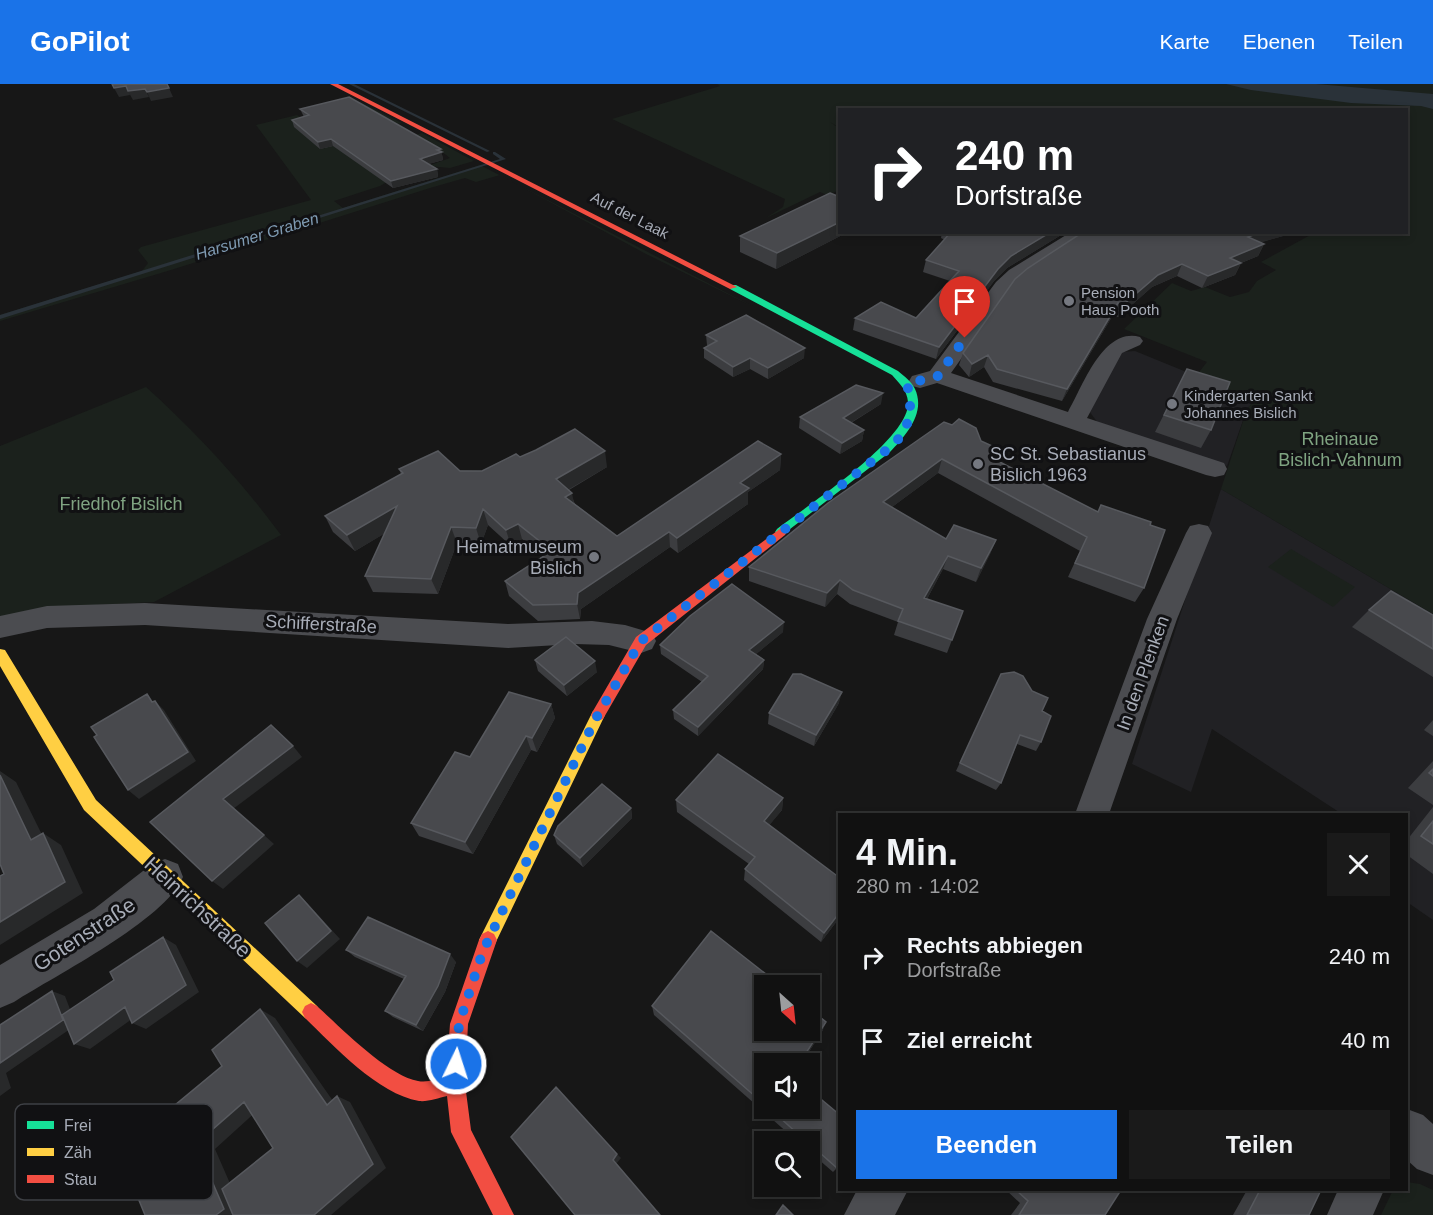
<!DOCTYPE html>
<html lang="de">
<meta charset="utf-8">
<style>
:root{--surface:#111;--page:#1a1a1a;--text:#f1f3f6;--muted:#9c9d9f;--line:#303131;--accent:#1a73e8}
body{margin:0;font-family:Helvetica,sans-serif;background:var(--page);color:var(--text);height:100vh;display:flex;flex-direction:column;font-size:22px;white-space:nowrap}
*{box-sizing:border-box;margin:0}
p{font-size:20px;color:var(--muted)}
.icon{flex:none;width:33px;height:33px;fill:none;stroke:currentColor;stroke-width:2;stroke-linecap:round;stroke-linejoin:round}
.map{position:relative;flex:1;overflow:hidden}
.drawer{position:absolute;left:838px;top:729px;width:570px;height:378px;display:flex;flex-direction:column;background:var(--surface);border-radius:0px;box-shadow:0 3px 9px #0003,0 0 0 2px var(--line)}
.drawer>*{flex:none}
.guide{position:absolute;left:838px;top:24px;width:570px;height:126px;border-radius:0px;box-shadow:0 3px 9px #0003,0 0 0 2px var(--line);background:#202124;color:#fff;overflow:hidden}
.needle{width:39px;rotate:153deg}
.fabs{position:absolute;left:754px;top:891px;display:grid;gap:12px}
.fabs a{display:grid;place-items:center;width:66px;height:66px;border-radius:0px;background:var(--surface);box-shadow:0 3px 9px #0003,0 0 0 2px var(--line);font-size:30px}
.pin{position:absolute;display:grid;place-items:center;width:51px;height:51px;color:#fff;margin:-62px -26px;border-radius:50% 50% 50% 0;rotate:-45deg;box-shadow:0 0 6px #0007}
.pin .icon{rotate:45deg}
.me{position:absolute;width:66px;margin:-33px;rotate:4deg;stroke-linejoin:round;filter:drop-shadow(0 0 4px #0008)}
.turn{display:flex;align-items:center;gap:21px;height:126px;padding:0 18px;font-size:27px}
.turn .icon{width:78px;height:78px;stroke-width:2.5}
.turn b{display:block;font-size:42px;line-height:51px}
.round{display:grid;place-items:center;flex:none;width:63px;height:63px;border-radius:0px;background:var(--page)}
.headline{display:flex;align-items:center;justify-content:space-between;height:102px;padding:0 18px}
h1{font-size:36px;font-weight:800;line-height:45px}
.primary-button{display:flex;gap:12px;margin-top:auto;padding:12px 18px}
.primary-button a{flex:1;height:69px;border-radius:0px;background:var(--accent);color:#fff;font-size:24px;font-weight:800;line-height:69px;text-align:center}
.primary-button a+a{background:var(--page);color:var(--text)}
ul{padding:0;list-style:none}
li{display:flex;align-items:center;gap:18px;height:84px;padding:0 18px}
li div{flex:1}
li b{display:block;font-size:22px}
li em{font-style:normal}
header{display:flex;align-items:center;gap:36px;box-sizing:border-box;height:84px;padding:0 30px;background:var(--accent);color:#fff}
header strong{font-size:28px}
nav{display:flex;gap:33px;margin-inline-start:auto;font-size:21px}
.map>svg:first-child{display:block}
</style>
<header>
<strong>GoPilot</strong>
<nav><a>Karte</a><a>Ebenen</a><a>Teilen</a></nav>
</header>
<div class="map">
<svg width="1433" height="1131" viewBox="0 0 1433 1131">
<rect width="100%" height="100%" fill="#171717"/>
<path fill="#212124" d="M1135,267l120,49 -8,9 -20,57 -129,-43 -9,-12 32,-59z
M1221,405l212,125v306l-26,-18v-88h-65l-130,-85 -21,63 -59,-28z"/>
<path fill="#1b211c" d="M717,0h716v530l-212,-125 26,-80 8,-9 -59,-24 11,-14 -83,-33 48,-46 19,8 14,-4 25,10 19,-5 8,-11 19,-11 -15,-8 53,-29 93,-1v-122h-567v18l-10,-6 10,7v61l-13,5 -7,-3 -54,26 17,-11 2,-8 -173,-80 108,-33z
M360,18l42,21 -85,23 83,-7 22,-6 52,28 -24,7 -22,-2 22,-8 -9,-7 -61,35 -46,15 9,7 137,-43 276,143 -110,-54 -146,-79 -24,7 -11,-4 -35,10 -259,82 -171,51v-6l142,-44 6,-8 -10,-13 3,-3 170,-47 -55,-75 41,-10 13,8 41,-20z
M146,303c50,45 95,94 135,148l-127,67 -114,6 -40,9v-171z
M1291,465l64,38 -22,20 -65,-40z
M1407,1098l13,2 13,6v25h-52l11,-23 3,-2h12z"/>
<path fill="#2a3239" d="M1226,0h90l117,10v15l-12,-3 -70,-3 -100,-13z"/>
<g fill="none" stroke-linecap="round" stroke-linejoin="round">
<path fill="#2a3239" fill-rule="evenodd" d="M349,0h5l136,67 -3,1z
M493,68h2l11,7 -506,160v-4l500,-156 -7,-5z"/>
<path fill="#4b4c50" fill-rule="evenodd" d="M1071,148h22l-70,46 -13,12 -59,83 117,39c15,-26 35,-85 72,-75l3,4 -3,4 -18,8 -35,65 137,45 3,6 -3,6 -9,2 -9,-2 -269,-92 -17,5 -8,-2 -3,-5 3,-5 18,-5 66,-89 13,-12z
M1199,440l9,2 4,7 -35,86 -68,195h-34l72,-195 39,-86 4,-7z
M145,519l363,21 84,-3 33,4 27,8 4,8 -4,8 -11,4 -32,-8 -34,-1 -67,4 -363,-23 -98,3 -47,10v-22l47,-10z
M165,775l13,5 5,13c-18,43 -127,98 -169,125l-14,6v-43l94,-56 58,-45z
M1407,1025l16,6 10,9v51l-16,-6 -10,-9z
M857,1106h51l-13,25h-51z
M1338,1106h46l-11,25h-46z"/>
<path fill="#16e098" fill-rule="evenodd" d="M730,201h6l162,86c6,5 14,11 17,18 11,24 -9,46 -25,63l-109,84 -6,-4 2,-3c28,-22 134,-90 131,-127 -1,-12 -9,-19 -16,-27l-162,-86z"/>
<path fill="#ffcf43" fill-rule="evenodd" d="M0,565l5,1 91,150 221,206 3,6 -3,6 -6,3 -6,-3 -221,-208 -84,-144z
M598,625l5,2 2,4 -111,231 -6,3 -6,-3 -3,-6 3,-6 111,-223z"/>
<path fill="#f24e42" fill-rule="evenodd" d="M330,0h8l399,203 -7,2z
M781,444l6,4 -2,3 -139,110 -43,74 -5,2 -5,-2 -2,-4 2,-4 43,-74z
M488,847l6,3 3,6 -29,84 -3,60 6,46 43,85h-21l-42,-83 -4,-36c-9,2 -19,6 -28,5 -41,-7 -85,-55 -114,-83l-3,-6 3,-6 6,-3 6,3c23,21 71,70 101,75 9,2 19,-2 28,-4l4,-53 29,-84 3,-6z"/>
</g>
<path fill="#3c3d40" d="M300,25l141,40 2,11 -15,4 9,5 1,8 -45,11 -60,-42 -13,3 -26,-22 -2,-7 12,-3z
M848,148l-72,37 -36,-17v-16z
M942,148h124l-59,36 -13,13 -58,78 -83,-29 2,-12h61l34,-37 -27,-9 3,-12 19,-20 -4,-2z
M1083,148l200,4 -22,6 3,2 -6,12 -17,7 -6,12 -33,13 -25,-12 -25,11 -34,30 -5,-2 -51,86 -69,-19 -9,-15 -15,10 -10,-12 4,-12z
M706,251l98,23 -36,21 -18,-10 -17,8 -29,-19v-10l4,-2 -1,-1z
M1187,285l24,61 -10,18 -46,-16z
M881,320l-30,19 13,7 -2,11 -22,13 -41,-26 1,-11z
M981,357l18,21 99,50 52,13 -6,63 -9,14 -67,-25 12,-26 -142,-78 -46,34 54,32 50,1 -6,14 -14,28 -33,-13 -16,30 36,12 -16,42 -53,-18 4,-13 -48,-18 -13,-10 -12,13 -76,-26v-14l79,-64z
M781,370l-1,16 -32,22v12l-70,49 -8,-6 -89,62 -1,10 -42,2 -29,-25 -4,-15 38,-25 -21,-17 -11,7 -23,-21 -7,19 -24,-1 -19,51 -65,-2 -8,-16 20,-43 -30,18 -22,-19 -8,-16 76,-42 -2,-5 83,2 38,-14 87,10 -38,23 6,14 42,32z
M1369,526l64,5v62l-81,-50z
M783,548l-27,22 8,6 -1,9 -65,67 -24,-17 -1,-9 29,-28 -41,-28 -1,-9z
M535,576l62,12 -30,24 -29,-25z
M1001,590l41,37 -1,31 -5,9 -19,-7 -16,39 -5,7 -40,-19z
M839,619l-25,43 -46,-22 1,-11z
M551,620l4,14 -18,34 -6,-2 -58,104 -54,-18 -8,-13 59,-66z
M1433,636v16l-9,-6z
M1433,677v44l-25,-17z
M783,714l-1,12 -13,15 71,92 -19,25 -77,-62 1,-11 4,-5 -72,-52 -1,-12z
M1433,723v67l-26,-19v-15z
M631,724l1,10 -49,49 -26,-23 -3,-9z
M346,866l110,12 -11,30 -22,39 -30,-14 -8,-6 19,-32 -49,-22z
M652,922l171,24 -22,34h-36v44h45l27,60 -4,4 -23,-20v-10h-12l-144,-127z
M1006,1106h115l-16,25h-94l9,-12z
M1247,1106h74l-12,25h-76z"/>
<path fill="#28292a" d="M126,2l4,9 -11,2 -5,-9z
M169,4l4,9 -22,4 -4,-9z
M145,5l4,8 -16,3 -5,-9z
M331,55l2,7 -13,3 -2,-7z
M441,65l2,11 -21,6 -2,-7z
M437,85l1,8 -45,11 -2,-7z
M840,138v10h8l-72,37 1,-16z
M1051,148h15l-59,36 -13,13 -58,78 3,-12 59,-78 13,-13z
M1261,148h24l-2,4 -41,12 6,-11z
M1264,160l-6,12 -34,14 6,-12z
M1241,179l-6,12 -33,13 6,-12z
M1182,180l-5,12 -25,11 -34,30 5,-12 35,-30z
M1118,219l-5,12 -51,86 5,-12z
M805,264l-1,10 -36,21v-11z
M988,271l-4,12 -15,10 3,-13z
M750,274v11l-17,8v-10z
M883,309l-2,11 -39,24 1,-10z
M864,346l-2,11 -22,13 2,-11z
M605,367l2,16 -48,28 -3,-16z
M1003,367l-5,15 -4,-7z
M781,370l-1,16 -32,22v12l-70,49 -1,-15 63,-55z
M942,375l-4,14 -58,43 3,-14z
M572,409l3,15 -10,-11z
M397,422l7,16 -49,29 -8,-16z
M483,425l5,16 -7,19 -5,-16z
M518,440l4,15 -11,7 -5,-16z
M451,443l6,16 -19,51 -7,-15z
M669,448l1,15 -89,62 -1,10 -3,-15 1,-11z
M996,456l-6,14 -14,28 5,-14z
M948,472l-5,13 -23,43 4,-14z
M840,496l-3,14 -12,13 2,-14z
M784,538l-1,10 -34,28v-10z
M764,576l-1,9 -65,67v-9z
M595,577l2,11 -30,24 -3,-11z
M842,608l-3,11 -25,43 2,-11z
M155,617l9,9 32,51 -57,38 -11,-9z
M551,620l4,14 -18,34 -5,-14z
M526,652l5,14 -58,104 -8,-12z
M293,662l9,11 -69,52 -10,-10z
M0,687l16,11 34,69 -19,-11 -31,-65z
M783,714l-1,12 -19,23 1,-12z
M631,724l1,10 -49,49 -3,-9z
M43,749l18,12 22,48 -83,52v-23z
M264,751l10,9 -51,45 -11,-8z
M299,811l9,9 32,35 -33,29 -10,-7z
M840,828v5l-19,25 3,-9z
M163,853l13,8 23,47 -53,37 -14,-6z
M450,870l6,8 -11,30 -22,39 -7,-6z
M52,907l13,5 11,29 -70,48 5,15 -11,8v-33z
M125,923l14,7 -49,35 -16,-5z
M260,925l15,9 65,93 -13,-6z
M826,938l-3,8 -22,34h-2z
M337,1012l13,6 36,66 -55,47h-17z
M244,1018l16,6 -45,41 27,62 -4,4h-22l-20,-71z
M617,1070l4,4 -5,6 -3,-4z"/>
<path fill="#48494d" stroke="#57595e" stroke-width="1.5" d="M112,0h55l2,4 -22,4 -2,-3 -17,2 -2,-5 -12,2z
M349,13l92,52 -4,1 5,2 -22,7 17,10 -46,12 -60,-42 -13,3 -26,-22 17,-5 -9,-6z
M830,109l10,4v25l-63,31 -37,-17z
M951,148h100l-40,24 -13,13 -59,78 -84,-29 26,-16 35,16 43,-47 -33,-11z
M1083,148h178l-13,5 16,7 -34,14 11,5 -33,13 -26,-12 -24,11 -35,30 -5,-2 -51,86 -70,-20 -9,-14 -16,9 -9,-11 52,-74 13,-11z
M746,231l59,33 -37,20 -18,-10 -17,9 -29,-19 13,-7 -11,-6z
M1187,285l43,13 -19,48 -47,-15z
M856,301l27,8 -40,25 21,12 -22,13 -42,-26z
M959,335l17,9 5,13 22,10 -9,8 104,53 3,-7 50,17 -1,3 15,5 -21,58 -69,-25 12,-26 -145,-78 -59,43 63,37 8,-14 42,15 -15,28 -33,-12 -24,42 39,13 -11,29 -54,-19 5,-12 -50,-19 -13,-10 -13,13 -78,-26 79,-64 116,-81 8,3z
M575,345l30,22 -49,28 16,14 -7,4 52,39 141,-95 23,13 -41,29 9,5 -72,50 -8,-6 -91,61 -1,11 -44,1 -28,-24 47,-30 -34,-27 -12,6 -23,-21 -7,19 -25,-1 -20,52 -66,-3 32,-70 -50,29 -22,-19 78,-43 -4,-4 39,-18 22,20h22l34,-17 4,3 16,-7z
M732,500l52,38 -35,28 15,10 -66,67 -25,-17 35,-34 -48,-31 30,-29z
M1391,507l42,24v34l-64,-39z
M566,553l29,24 -31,24 -29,-25z
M1014,588l9,4 9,15 16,7 -6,13 9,5 -10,26 -21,-7 -19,48 -41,-20 41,-89z
M793,590h8l41,18 -26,43 -47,-22z
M509,608l42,12 -19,34 -6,-2 -61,106 -54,-19 44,-71 15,5z
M147,610l5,8 3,-1 33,51 -60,38 -34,-53 3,-2 -6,-8z
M271,641l22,21 -70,53 41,36 -52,46 -62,-59z
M718,670l65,44 -19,23 76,57v34l-16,21 -79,-64 10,-12 -79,-57z
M1433,685v7l-4,-3z
M0,691l31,65 12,-7 22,49 -65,40v-46l4,-2 -4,-10z
M602,700l29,24 -51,50 -26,-23 4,-9z
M1433,737v23l-12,-8z
M299,811l32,36 -34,30 -32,-38z
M368,833l82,37 -12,32 -22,39 -31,-14 21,-35 -60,-26z
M711,847l70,55h-16v44h45v-21l16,13 -27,42h-34v41l-113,-99z
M163,853l23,48 -54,38 -7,-16 -51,37 -12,-29 52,-35 -4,-8z
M52,907l11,29 -63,43v-38z
M260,925l67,96 10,-9 36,68 -59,51h-81l-11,-26 51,-41 -29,-46 -48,42 28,65 -8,6h-71l-9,-22 11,-8 -19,-41 94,-78 -10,-16z
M556,1003l61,67 -4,6 47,55h-85l-64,-78z
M810,1006l30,25v48l-3,5 -27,-24v-2h-3l-38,-34h41z
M1016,1106h105l-16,25h-86l9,-14z
M1260,1106h61l-12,25h-62z
M783,1121l10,10h-17z"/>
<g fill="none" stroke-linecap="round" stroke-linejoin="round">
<path stroke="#1a73e8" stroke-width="10" stroke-dasharray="0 18" d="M456,980l3,-40 24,-73 112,-231 46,-79 252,-196c18,-19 20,-36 14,-61l31,-8 27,-38"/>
</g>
<g fill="#757880" stroke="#111113" stroke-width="2">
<circle cx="1069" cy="217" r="6"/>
<circle cx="1172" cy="320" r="6"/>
<circle cx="978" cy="380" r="6"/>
<circle cx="594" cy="473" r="6"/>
</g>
<g text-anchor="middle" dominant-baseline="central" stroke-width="6" stroke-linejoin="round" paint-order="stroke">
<g font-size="15" fill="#a8adb8" stroke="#111113">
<text transform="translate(630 131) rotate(27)">Auf der Laak</text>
</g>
<g font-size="15" fill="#a8adb8" stroke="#111113" text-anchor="start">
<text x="1081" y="208">Pension<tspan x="1081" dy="17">Haus Pooth</tspan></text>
<text x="1184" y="311">Kindergarten Sankt<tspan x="1184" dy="17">Johannes Bislich</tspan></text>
</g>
<g font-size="16" font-style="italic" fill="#7f9bb3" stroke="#111113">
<text transform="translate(257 152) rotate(-17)">Harsumer Graben</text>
</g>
<g font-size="18" fill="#7fa381" stroke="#111113">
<text x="1340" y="355">Rheinaue<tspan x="1340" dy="21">Bislich-Vahnum</tspan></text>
<text x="121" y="420">Friedhof Bislich</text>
</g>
<g font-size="18" fill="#a8adb8" stroke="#111113" text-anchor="start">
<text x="990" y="370">SC St. Sebastianus<tspan x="990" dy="21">Bislich 1963</tspan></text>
<text x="582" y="463" text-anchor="end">Heimatmuseum<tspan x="582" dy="21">Bislich</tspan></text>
</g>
<g font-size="18" fill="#a8adb8" stroke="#111113">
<text transform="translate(321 540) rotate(3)">Schifferstraße</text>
<text transform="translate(1143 589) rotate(-70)">In den Plenken</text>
</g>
<g font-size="21" fill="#a8adb8" stroke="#111113">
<text transform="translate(198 823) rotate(43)">Heinrichstraße</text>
<text transform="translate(84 850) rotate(-33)">Gotenstraße</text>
</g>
</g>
<rect x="15" y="1020" width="198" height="96" rx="9" fill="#111113" stroke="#3e4045" stroke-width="1.5"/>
<rect x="27" y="1037" width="27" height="8" fill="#16e098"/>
<rect x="27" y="1064" width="27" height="8" fill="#ffcf43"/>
<rect x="27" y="1091" width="27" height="8" fill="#f24e42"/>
<g font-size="16" fill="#a8adb8">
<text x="64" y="1047">Frei</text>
<text x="64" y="1074">Zäh</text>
<text x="64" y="1101">Stau</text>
</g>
</svg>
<div class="fabs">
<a><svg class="needle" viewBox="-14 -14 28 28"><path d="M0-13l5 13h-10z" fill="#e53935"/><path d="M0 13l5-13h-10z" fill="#9c9d9f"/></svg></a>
<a><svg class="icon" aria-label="sound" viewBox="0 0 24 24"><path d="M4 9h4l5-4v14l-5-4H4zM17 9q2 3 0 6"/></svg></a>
<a><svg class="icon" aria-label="search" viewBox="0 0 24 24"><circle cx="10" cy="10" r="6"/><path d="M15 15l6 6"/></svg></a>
</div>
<div class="pin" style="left:965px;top:254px;background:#d93025"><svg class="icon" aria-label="arrive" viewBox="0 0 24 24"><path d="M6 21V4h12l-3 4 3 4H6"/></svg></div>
<svg class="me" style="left:456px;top:980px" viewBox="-20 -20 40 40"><circle r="17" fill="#1a73e8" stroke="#fff" stroke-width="3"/><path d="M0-11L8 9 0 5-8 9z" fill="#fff"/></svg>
<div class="guide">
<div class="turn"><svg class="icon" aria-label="right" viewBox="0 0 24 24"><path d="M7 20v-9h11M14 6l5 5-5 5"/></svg><div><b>240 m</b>Dorfstraße</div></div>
</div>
<section class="drawer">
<div class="headline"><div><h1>4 Min.</h1><p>280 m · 14:02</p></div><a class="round"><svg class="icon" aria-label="close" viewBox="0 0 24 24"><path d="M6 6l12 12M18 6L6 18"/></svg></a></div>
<ul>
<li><svg class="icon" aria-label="right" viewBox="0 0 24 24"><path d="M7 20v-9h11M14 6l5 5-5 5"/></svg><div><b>Rechts abbiegen</b><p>Dorfstraße</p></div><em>240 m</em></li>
<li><svg class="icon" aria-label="arrive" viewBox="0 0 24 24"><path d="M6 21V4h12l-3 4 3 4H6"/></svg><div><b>Ziel erreicht</b></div><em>40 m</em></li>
</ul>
<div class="primary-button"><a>Beenden</a><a>Teilen</a></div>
</section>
</div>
